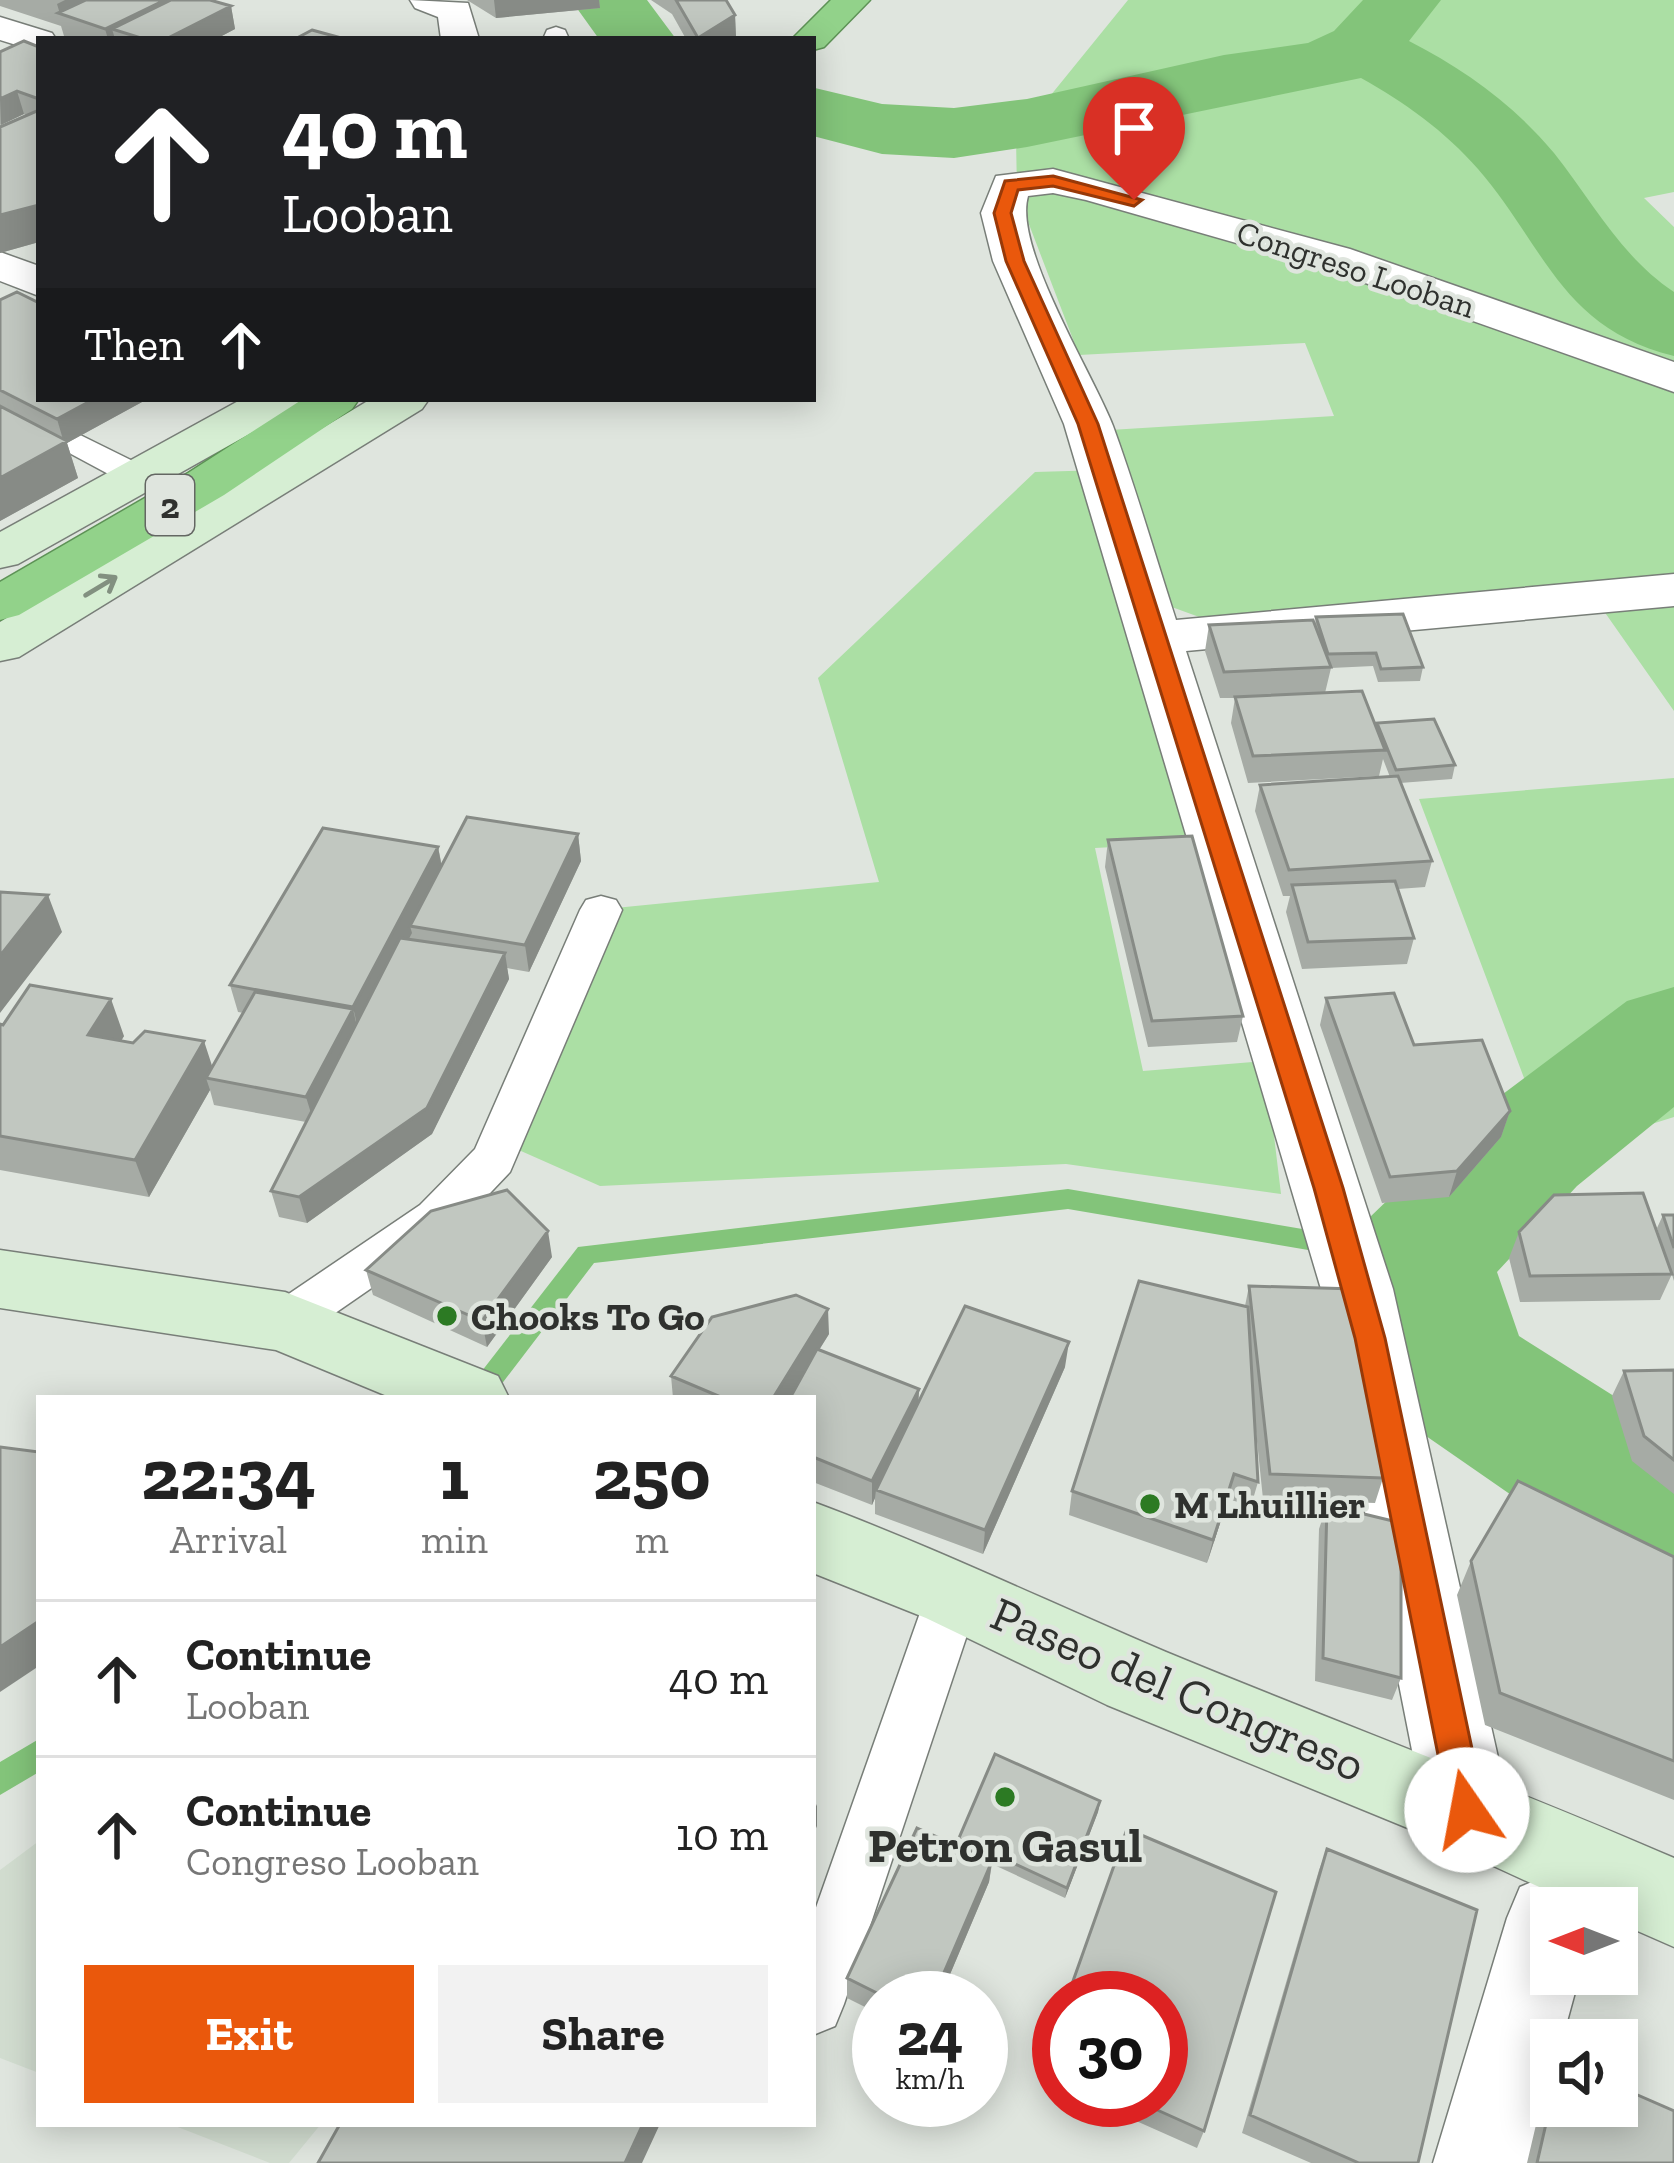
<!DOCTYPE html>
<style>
:root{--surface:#fff;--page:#f2f2f2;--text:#222;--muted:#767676;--line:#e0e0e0;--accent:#ea580c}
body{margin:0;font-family:"Zilla Slab",serif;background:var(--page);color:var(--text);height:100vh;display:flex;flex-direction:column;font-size:45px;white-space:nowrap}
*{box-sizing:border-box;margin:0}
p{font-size:39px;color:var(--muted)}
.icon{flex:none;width:66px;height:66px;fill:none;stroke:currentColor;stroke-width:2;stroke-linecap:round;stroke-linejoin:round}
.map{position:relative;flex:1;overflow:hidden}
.sheet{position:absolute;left:36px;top:1395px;width:780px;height:732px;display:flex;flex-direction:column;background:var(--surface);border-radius:0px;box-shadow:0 6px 30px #0003}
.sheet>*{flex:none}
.top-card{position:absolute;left:36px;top:36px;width:780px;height:366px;border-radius:0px;box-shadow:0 6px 30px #0003;background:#202124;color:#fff;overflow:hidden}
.needle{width:78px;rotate:270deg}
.tools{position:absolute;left:1530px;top:1887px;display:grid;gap:24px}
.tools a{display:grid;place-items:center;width:108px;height:108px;border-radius:0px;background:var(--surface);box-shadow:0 6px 30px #0003;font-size:60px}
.speed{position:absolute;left:852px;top:1971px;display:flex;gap:24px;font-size:60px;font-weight:700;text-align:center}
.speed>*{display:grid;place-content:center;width:156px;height:156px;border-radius:50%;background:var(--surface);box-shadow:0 6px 30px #0003;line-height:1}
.speed small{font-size:30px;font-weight:400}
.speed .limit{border:18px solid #d22;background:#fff;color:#111}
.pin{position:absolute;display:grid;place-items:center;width:102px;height:102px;color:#fff;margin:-123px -51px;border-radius:50% 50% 50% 0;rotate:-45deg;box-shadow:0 0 12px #0007}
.pin .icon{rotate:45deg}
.me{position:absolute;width:132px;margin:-66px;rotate:348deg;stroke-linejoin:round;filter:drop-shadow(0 0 9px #0008)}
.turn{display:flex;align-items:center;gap:42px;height:252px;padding:0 48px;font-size:54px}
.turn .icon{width:156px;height:156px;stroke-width:2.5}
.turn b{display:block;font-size:84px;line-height:102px}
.then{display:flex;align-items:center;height:114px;padding:0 48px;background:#0003;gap:24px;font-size:45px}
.eta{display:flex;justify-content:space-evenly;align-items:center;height:204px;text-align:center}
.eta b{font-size:72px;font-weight:800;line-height:84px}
.action{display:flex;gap:24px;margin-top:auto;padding:24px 48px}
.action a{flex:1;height:138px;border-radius:0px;background:var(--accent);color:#fff;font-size:48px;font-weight:800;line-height:138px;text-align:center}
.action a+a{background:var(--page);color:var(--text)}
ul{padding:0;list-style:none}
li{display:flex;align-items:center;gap:36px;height:156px;padding:0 48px;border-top:3px solid var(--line)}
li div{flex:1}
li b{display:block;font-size:45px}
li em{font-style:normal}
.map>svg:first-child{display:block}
</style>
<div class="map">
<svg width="1674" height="2163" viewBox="0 0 1674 2163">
<rect width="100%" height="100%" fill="#dfe5de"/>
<path fill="#d1dccf" d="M39,1841v232l-39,-15v-188z
M170,2124h151l-32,39h-19z"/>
<path fill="#abdfa4" d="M1128,0h546v192l-30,6 30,29v484l-87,-124 -374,35 -44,-16 -59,-176 224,-14 -29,-73 -226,12 -62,-162 -1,-55z
M1103,470l101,372 -109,6 48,223 122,-10 16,133 -215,-30 -466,22 -113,-50 108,-226 284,-28 -61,-204 217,-206z
M1674,778v339l-121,38 -134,-356z"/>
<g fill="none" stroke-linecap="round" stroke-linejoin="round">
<path fill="#83c47a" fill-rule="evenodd" d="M1068,1189l352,60 9,3 4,7 -4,7 -9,3 -352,-60 -474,54 -103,135h-30l117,-151z
M39,1739v33l-39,23v-33z"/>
<path fill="#83c47a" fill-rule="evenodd" d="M571,0h76l29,39h-77z
M1363,0h78l-32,41c55,28 105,64 145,112 39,49 67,104 120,139v64c-113,-28 -128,-108 -196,-187 -33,-38 -74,-67 -117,-91l-334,69 -73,11 -72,-4 -69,-18 2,-48 67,16 72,4 73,-9 197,-44 84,-12 26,-12z
M1674,987v120l-97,79 -80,86 22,64 155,98v142l-108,-43 -163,-113 -22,-45 -33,-116 21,-41 110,-106 148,-111z"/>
<g stroke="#787e78" stroke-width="3">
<path id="service" d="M556,27l9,3 4,9h-26l4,-9z
M72,431l79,39 5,7 -5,7h-24l-67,-36 -5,-7 5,-7z
M601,896l15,4 6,10 -112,262 -56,59 -152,105 -17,6 -17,-6 -8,-14 8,-14 152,-103 55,-56 105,-239 6,-10z
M954,1568l19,8 8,17 -137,411 -9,22 -22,9v-119l114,-323 8,-17z"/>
</g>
<g stroke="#787e78" stroke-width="3">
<path id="minor" d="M410,0l58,3 11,36h-38l-3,-22 -23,-9z
M0,17l52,16 4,6h-17v13l-39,-12z
M1053,169l297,80 324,113v30l-354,-125 -234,-67 -33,-7 -25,3c-15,51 64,176 85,230 23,63 42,129 63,194l498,-46v32l-488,45 207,638 117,522 -13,29 -30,13 -30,-13 -13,-29 -103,-522 -257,-865 -71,-163 -12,-48 15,-37z
M0,252l39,14v30l-39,-15z
M1551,1874l31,13 9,21h-40v66h29l-18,66h-11v41l-22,82h-96l74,-245 13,-31z"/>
</g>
<g stroke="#787e78" stroke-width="3">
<path id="secondary" d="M242,399h59l-7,10 -276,155 -18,4v-36z
M371,399h58l-7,10 -403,248 -19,4v-39z
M0,1250l285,42 213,84 11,22h-117l-116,-48 -276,-42z
M813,1502c121,45 235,100 353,150 169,70 340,133 508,206v89l-57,-25v-14h-32l-148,-68 -330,-135 -181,-87 -113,-45z"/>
</g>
<g stroke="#5d9256" stroke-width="3">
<path id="trunk" d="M831,0h39l-46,47 -11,3v-11h-21z
M303,399h56l-7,10 -128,86 -205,120 -19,5v-38l188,-109z"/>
</g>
<use href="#service" fill="#fff" fill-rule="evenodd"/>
<use href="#minor" fill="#fff" fill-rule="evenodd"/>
<use href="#secondary" fill="#d6eed3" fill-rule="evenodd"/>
<use href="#trunk" fill="#92d28a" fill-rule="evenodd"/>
</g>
<path fill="#a6aba5" d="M0,0h210l21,6 4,23 -19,10h-143l-9,-3 -3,-10 -61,-20z
M467,0h132l1,8 -104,10z
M651,0h75l9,15 1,23 -50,1 -14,-25z
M39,47v195l-39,11 27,-137 -3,-2 -24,11v-73z
M0,300l39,99h102l1,3 -75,41 11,35 -78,43z
M1316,617l107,50 -3,14 -42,1 -5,-16 -42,2 -6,25 51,34 1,-4 78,42 -3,14 -52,4 32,78 -7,26 -27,2 16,49 -7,26 -105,5 -16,-57 4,-16h-7l-28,-85 5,-26 130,-8 -7,-18 -4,17 -131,7 -17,-60 4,-25h-15l-15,-47 4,-26 106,-1z
M578,834l3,27 -52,111 -22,-4 2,11 -77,155 -125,89 -28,-6 -8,-26 35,-69 -92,-17 -4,-15 -61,107 -149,-27v-146l124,12 -3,5 91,26 32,-54 -6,-1 -8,-27 208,-138 4,19z
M1108,840l135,176 -6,26 -89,5 -43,-180z
M1326,998l88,47 96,66 -9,26 -52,60 -67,6 -62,-178z
M1663,1215h11v66l-17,-53z
M1519,1232l153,42 -12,26 -140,2 -11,-44z
M552,1257l-65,90 -114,-52 -7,-25z
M1249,1286l134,192 -8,25 -112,-4 -9,-87 4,70 -7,24 -23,-7 -21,64 -138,-48 3,-24 173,-185z
M829,1334l-10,16 100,39 -1,13 147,-35 -82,187 -108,-40v-16l-3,7 -59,-23v-84h-140l-2,-22z
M1674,1370v124l-42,-33 -20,-65 12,-25z
M1327,1505l74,173 -9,22 -77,-19 4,-152z
M1674,1557v243l-189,-75 -28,-130 14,-34z
M1100,1801l-2,11 -33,86 -73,-34 -3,18 -49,116h-61v16l-32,-16v-20l111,-132 1,-8z
M1327,1849l91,314h-107l-69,-30 77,-263z
M1059,2020v67l-18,-9 4,-18z
M1551,2073v33l123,57h-147l20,-85z
M1089,2100h72l43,31 -7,17z"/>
<path fill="#878b86" d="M65,0h53l-58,14 -3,-10z
M165,0h18l-71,29 3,10h-7l-3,-10z
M494,0h105l1,8 -104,10z
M231,6l4,23 -19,10h-50z
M735,15l1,23 -38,1z
M17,91l7,23 -23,11 -1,-26z
M39,205v37l-39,11v-38z
M94,399h47l1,3 -75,41 11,35 -78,43v-43l64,-35 -7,-24z
M578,834l3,27 -52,111 -4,-27z
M438,847l5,27 -33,52 2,7 -53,100 -6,-26z
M48,895l14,37 -62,81v-57z
M505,953l4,26 -77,155 -125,89 -8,-26z
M111,999l13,37 -22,36 -14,-37z
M353,1009l6,27 -45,87 -8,-26z
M204,1041l12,37h-10l4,12 -61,107 -14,-37z
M1510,1111l-9,26 -52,60 8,-26z
M548,1231l4,26 -65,90 -5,-26z
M828,1309l1,25 -40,64h-16z
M1069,1342l-4,25 -82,187 2,-24z
M919,1389l-1,25 -42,76 -1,8 -3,7v-24z
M1234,1474l-6,25 -21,64 6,-23z
M39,1621v45l-39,26v-45z
M1100,1801l-2,11 -33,86 2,-10z
M817,1804v22l-4,9v-22z
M992,1861l-3,21 -49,116h-7z
M643,2124h17l-18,39h-17z"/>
<path fill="#c1c7c0" stroke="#878b86" stroke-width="3" d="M86,0h79l-60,29 -47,-16z
M171,0h39l21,6 -65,33h-22l-32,-10z
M676,0h50l9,15 -37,23z
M312,30l33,9h-50z
M24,41l15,6v52l-22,-8 -17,8v-47z
M39,110v95l-39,10v-88z
M17,292l22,11v96h55l-37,20 -57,-29v-90z
M0,406l67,35 -67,37z
M1403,614l20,53 -42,2 -5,-16 -48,1 -12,-37z
M1313,620l18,47 -107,5 -15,-47z
M1362,691l23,59 -132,6 -18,-59z
M1434,719l21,46 -59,5 -19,-47z
M1398,776l34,85 -143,9 -29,-85z
M467,817l111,17 -53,111 -115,-19z
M323,828l115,19 -85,160 -123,-22z
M1192,836l51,180 -91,5 -44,-181z
M1395,881l19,57 -106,4 -16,-57z
M0,892l48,3 -48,61z
M400,938l105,15 -78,155 -128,89 -28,-6z
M30,985l81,14 -23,36 45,8 12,-12 59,10 -69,119 -135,-24v-112l3,1z
M255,992l98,17 -47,88 -100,-19z
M1394,993l20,52 68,-5 28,71 -53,60 -67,6 -64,-179z
M507,1190l41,41 -66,90 -116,-51 65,-59z
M1643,1193l29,81 -142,2 -11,-44 35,-37z
M1663,1215h11v33z
M1139,1281l109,26 10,175 -24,-8 -21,66 -141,-49z
M1249,1286l106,3 28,189 -113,-4z
M796,1295l32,14 -55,89h-50l-52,-22 41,-59z
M965,1306l104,36 -84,188 -109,-40z
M817,1349l102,40 -47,92 -59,-24v-59h-23z
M1674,1370v90l-30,-24 -20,-65z
M0,1447l39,5v169l-39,26z
M1518,1481l156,76v204l-174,-68 -29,-132z
M1327,1505l74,18v155l-78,-20z
M995,1754l105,47 -33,87 -108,-50z
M917,1828l75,33 -59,137h-46l-40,-20z
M1127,1829l149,63 -72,239 -69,-31h26v-102h-94z
M1327,1849l150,61 -59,253h-59l-109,-48z
M1059,2020v46l-14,-6z
M1617,2086l57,25v52h-137l14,-61v4h66z
M340,2124h303l-18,39h-307z"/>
<defs><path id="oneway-shaft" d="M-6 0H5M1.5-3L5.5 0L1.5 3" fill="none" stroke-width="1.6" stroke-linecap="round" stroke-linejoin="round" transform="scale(3)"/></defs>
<use stroke="#829080" href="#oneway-shaft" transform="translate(101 586) rotate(-31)"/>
<path fill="#ea580c" stroke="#983908" stroke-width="3" d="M1053,176l89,24 -8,6 -81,-20 -35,4 -7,23 13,48 74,163 245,764 42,150 100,472 -5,13 -13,5 -13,-5 -5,-13 -94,-472 -41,-150 -236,-764 -72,-163 -12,-48 11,-32z"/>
<g fill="#2c7a23" stroke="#dfe5de" stroke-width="4.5">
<circle cx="447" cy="1316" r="12"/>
<circle cx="1150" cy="1504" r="12"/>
<circle cx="1005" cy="1797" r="12"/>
</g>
<g text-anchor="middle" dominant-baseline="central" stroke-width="9" stroke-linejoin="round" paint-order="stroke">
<g font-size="33" fill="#2f312e" stroke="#dfe5de">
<text transform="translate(1356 269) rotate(18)">Congreso Looban</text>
</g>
<rect fill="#dfe5de" stroke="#646763" stroke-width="3" x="146" y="475" width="48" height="60" rx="9"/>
<g font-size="36" font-weight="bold" fill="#2f312e">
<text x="170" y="505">2</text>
</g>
<g font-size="39" font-weight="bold" fill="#2f312e" stroke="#dfe5de" text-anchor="start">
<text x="471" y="1316">Chooks To Go</text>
<text x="1174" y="1504">M Lhuillier</text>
</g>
<g font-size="48" fill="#2f312e" stroke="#dfe5de">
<text transform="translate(1178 1689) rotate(23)">Paseo del Congreso</text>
</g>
<g font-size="48" font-weight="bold" fill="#2f312e" stroke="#dfe5de">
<text x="1005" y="1845">Petron Gasul</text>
</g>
</g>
</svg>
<div class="tools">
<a><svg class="needle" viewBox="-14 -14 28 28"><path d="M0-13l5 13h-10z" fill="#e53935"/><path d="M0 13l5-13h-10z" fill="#767676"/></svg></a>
<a><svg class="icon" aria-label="sound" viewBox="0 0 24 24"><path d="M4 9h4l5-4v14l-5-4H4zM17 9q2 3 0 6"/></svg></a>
</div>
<div class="speed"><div>24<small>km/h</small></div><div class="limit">30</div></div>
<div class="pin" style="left:1134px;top:200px;background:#d93025"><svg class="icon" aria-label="arrive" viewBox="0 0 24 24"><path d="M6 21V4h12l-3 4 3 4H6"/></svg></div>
<svg class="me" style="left:1467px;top:1810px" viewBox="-20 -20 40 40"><circle r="19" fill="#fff"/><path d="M0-13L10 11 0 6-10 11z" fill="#ea580c"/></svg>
<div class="top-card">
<div class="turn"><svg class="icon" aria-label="ahead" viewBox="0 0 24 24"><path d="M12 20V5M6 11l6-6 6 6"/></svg><div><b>40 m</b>Looban</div></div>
<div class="then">Then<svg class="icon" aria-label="ahead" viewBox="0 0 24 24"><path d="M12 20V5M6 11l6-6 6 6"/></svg></div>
</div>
<section class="sheet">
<div class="eta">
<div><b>22:34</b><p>Arrival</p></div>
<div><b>1</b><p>min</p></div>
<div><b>250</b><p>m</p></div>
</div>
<ul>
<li><svg class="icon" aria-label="ahead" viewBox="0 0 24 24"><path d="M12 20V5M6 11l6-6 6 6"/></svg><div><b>Continue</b><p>Looban</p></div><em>40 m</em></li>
<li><svg class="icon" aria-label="ahead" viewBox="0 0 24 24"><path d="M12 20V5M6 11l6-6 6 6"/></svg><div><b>Continue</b><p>Congreso Looban</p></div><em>10 m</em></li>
</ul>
<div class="action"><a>Exit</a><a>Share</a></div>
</section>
</div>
